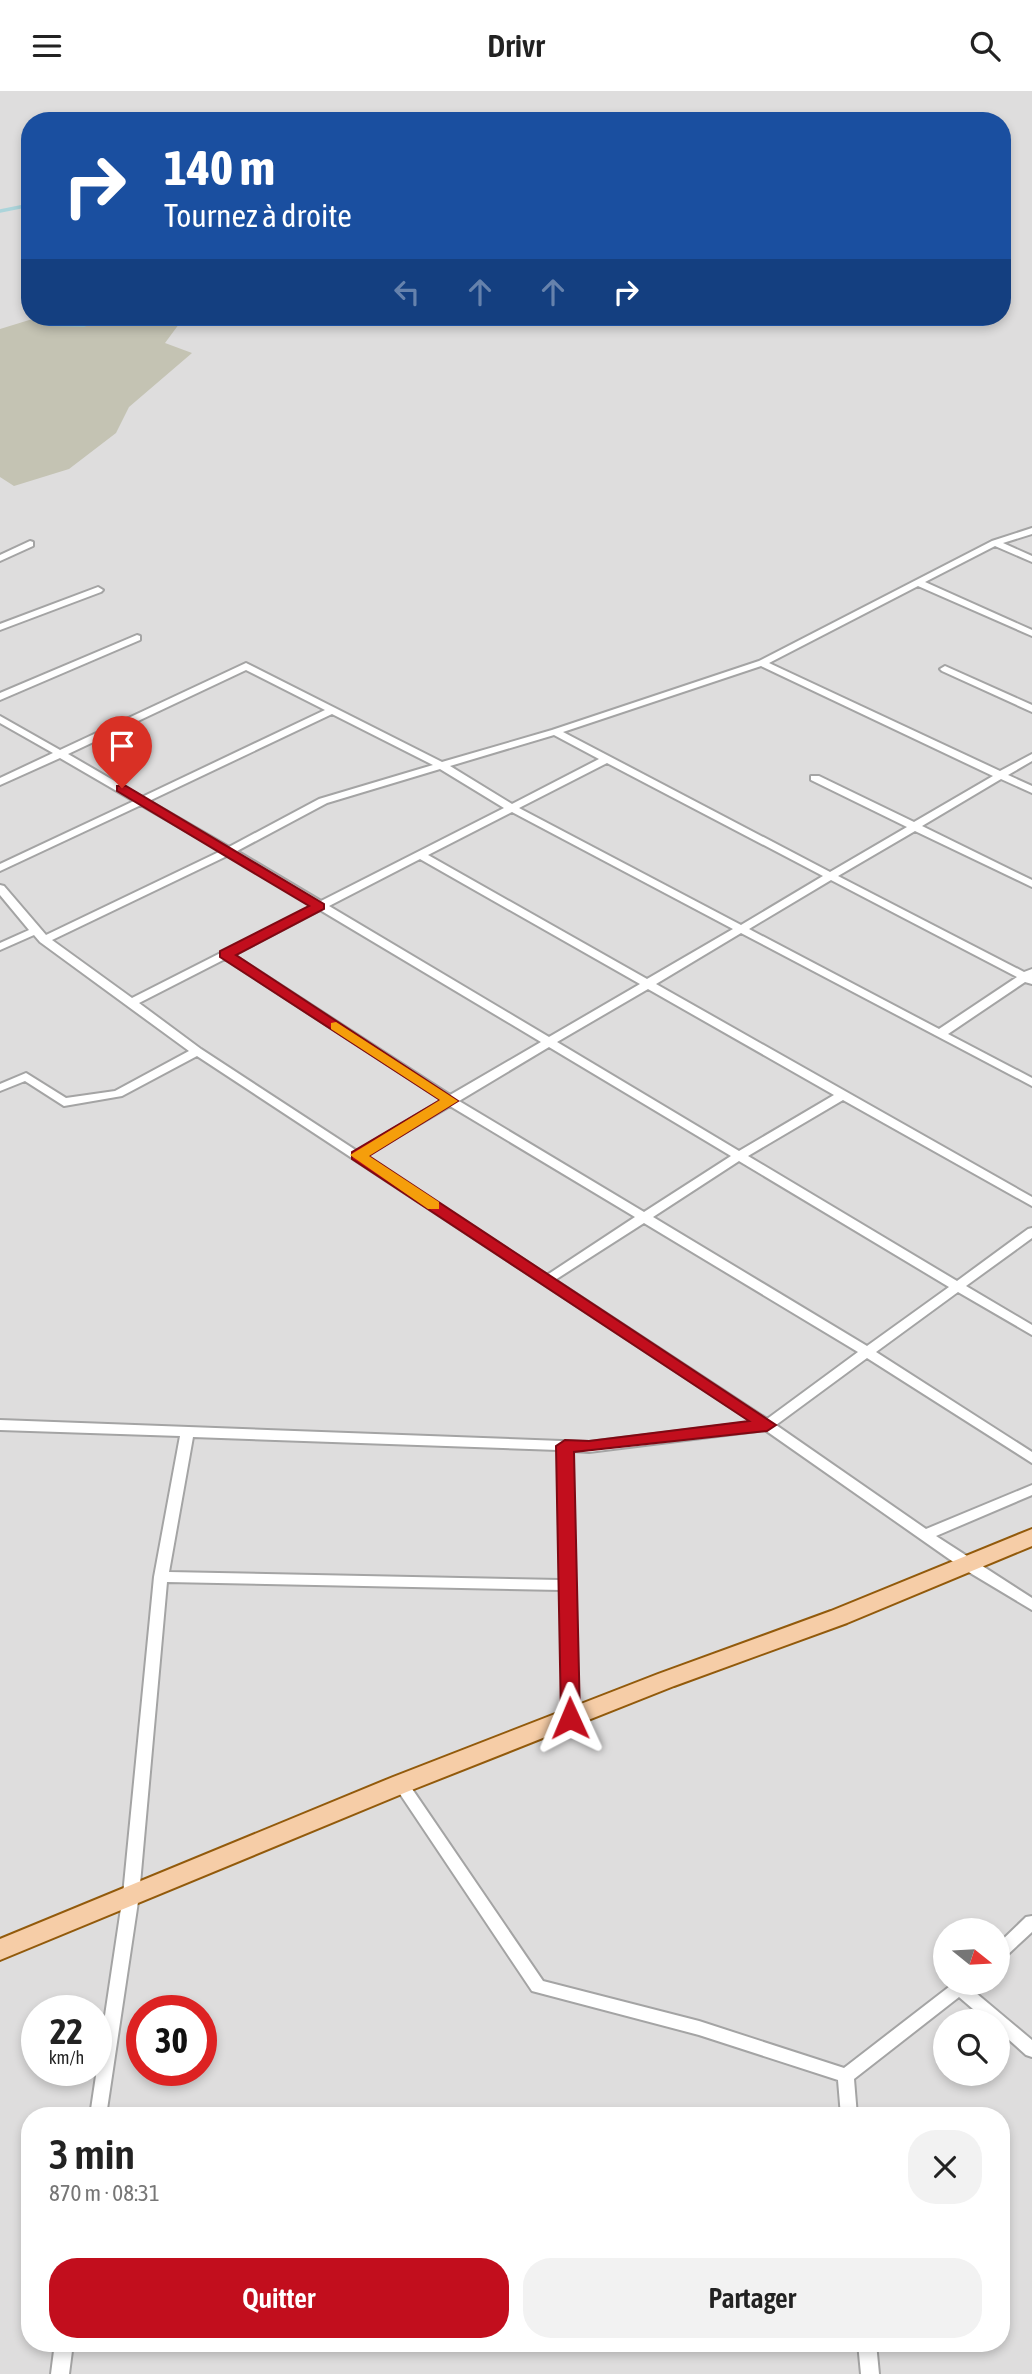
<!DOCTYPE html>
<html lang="fr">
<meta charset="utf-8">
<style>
:root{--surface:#fff;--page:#f2f2f2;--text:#222;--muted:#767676;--accent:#c20e1d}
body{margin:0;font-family:"Asap Condensed",sans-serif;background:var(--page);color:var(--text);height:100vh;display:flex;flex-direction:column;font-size:26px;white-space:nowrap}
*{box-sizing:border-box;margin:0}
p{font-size:23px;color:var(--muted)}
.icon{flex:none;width:38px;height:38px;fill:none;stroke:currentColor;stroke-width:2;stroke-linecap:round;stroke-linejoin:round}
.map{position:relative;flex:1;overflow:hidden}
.panel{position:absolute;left:21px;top:2016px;width:989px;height:245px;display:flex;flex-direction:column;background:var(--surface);border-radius:28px;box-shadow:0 4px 10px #0003}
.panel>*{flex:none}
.guide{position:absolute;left:21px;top:21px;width:990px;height:214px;border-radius:28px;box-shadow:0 4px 10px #0003;background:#1a4fa0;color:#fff;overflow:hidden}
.needle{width:46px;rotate:108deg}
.controls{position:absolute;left:933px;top:1827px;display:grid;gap:14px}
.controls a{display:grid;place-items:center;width:77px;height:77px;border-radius:50%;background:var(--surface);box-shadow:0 4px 10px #0003;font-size:35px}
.speed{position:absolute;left:21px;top:1904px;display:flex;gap:14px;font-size:35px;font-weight:700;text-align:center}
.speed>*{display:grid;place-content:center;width:91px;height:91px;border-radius:50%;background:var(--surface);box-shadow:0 4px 10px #0003;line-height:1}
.speed small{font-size:18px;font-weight:400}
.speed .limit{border:10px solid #d22;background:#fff;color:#111}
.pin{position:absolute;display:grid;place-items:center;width:60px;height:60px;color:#fff;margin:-72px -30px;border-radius:50% 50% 50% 0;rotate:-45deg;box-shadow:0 0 7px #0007}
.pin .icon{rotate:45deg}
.me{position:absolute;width:77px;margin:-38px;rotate:359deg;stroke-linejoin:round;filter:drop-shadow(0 0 5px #0008)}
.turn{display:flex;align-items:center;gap:24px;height:147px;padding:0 28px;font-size:32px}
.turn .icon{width:91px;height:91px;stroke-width:2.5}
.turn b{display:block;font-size:49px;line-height:60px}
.lanes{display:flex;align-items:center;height:66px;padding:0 28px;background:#0003;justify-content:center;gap:35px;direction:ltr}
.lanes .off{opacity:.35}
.round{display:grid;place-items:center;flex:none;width:74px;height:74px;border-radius:28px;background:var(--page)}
.headline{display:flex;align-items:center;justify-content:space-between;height:119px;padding:0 28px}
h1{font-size:42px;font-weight:600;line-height:52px}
.action{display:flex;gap:14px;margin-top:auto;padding:14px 28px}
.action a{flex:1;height:80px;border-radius:28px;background:var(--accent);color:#fff;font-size:28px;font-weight:600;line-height:80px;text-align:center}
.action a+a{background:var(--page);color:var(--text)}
header{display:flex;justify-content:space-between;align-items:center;height:91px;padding:0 28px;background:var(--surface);font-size:32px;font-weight:600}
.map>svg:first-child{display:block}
</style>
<header><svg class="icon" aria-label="menu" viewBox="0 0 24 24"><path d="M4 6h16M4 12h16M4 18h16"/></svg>Drivr<svg class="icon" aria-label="search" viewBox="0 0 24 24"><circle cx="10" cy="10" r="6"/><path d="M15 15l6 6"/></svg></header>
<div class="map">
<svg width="1032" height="2283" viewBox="0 0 1032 2283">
<rect width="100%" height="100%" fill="#f0ece8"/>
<path fill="#dedddd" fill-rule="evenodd" d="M0,0h1032v2283h-1032zM30,30h973v196h-973zM945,1839h53v53h-53zM37,1920h59v59h-59zM142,1920h59v59h-59zM945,1930h53v53h-53zM30,2025h971v227h-971z"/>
<path fill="#c4c3b3" d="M39,226h141l2,3 -17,23 27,10 -63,54 -13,26 -47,36 -55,17 -14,-9v-148z"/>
<path fill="#abd4da" d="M58,226h53l-27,10 -37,-1 -2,-4z"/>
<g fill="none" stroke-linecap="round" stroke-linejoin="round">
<path stroke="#abd4da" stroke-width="3.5" d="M0,120l30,-6"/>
<g stroke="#a4a4a4" stroke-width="4">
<path id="minor" d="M1032,437v6l-29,9 29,13v6l-37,-16 -70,36 107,48v6l-114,-50 -149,77 231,108 32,-17v7l-24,14 24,11v7l-31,-14 -79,47 110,54v7l-117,-56 -77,45 186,96 8,-3v15l-7,-2 -77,52 84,44v8l-291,-153 -85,51 376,213v9l-189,-106 -95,56 209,125 71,-52 4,-1v10l-66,48 66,39v10l-74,-43 -82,60 156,100v11l-165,-105 -91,67 150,104 106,-44v10l-96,41 96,62v12l-70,-42 -197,-138 -176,22 -17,-1 5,267 -2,4 -5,2 -5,-2 -2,-4 -2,-128 -394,-8 -28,313 -33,221h-16l33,-221 31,-318 26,-141 -180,-6v-10l589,22 164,-20 -556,-366 -75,40 -58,10 -39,-25 -25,10v-7l26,-11 40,25 49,-7 74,-40 -149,-109 -6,-7 -34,15v-7l29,-13 -29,-35v-10l4,1 42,49 175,-84 -80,-46 -141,66v-7l134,-63 -74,-43 -60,27v-7l53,-25 -53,-30v-7l60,34 186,-87 196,99 110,-32 207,-69 233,-120zM761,575l232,110 -79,46 -95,-46h-8v4l96,47 -77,45 -267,-140zM246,579l79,40 -183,87 -74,-43zM332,623l101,51 -114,34 -90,48 -80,-46zM554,644l45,24 -87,45 -62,-38zM607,672l216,113 -82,49 -222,-117zM440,678l64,39 -183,93 -84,-50 90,-48zM512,721l221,117 -86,50 -219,-124zM229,764l84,51 -181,92 -80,-58zM420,768l220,125 -91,53 -220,-131zM831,789l186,97 -78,52 -190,-100zM320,819l221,132 -91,53 -216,-140zM225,868l217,141 -85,51 -156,-102 -62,-46zM648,898l186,106 -95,56 -182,-109zM549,956l182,109 -87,56 -185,-111zM450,1015l185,111 -88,58 -182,-119zM739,1070l210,126 -82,59 -214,-129zM644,1132l214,129 -91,67 -212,-139zM193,1346l365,13 2,130 -391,-8z
M30,450l3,1v4l-33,15v-6z
M98,496l5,3 -2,2 -101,38v-6z
M137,544l3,1v4l-140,60v-7z
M945,575l87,39v7l-90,-41 -2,-2z
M401,1687l5,2 137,201 156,40 145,47 110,-85h19l-3,5 62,52v17l-6,-2 -28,-25v-9h-11l-28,-24 -105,82 3,37h-16l-3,-36 -139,-45 -167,-44 -136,-203 -2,-4 2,-4z
M1032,1825v16l-28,26 -6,1v-15l28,-27z
M55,2252h18l-4,31h-18z
M858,2252h18l3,31h-18z"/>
</g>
<g stroke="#925a0b" stroke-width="4">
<path id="primary" d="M1032,1438v17l-185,77 -173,63 -265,105 -409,169v-21l393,-162 265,-103 173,-63z"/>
</g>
<use href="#minor" fill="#fff" fill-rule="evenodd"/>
<use href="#primary" fill="#f6cda7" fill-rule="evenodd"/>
</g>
<path fill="#c20e1d" stroke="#7e0913" stroke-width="2" d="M117,695h9l198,118v5l-88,46 222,146 -89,55 407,269 -9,6 -193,21 6,266 -3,5h-13l-3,-5 -5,-272 9,-6 24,1 160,-20 -397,-262v-7l88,-52 -220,-143v-6l89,-45 -192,-115z"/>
<path fill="#f59e0b" d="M336,931l122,79 -89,55 70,46v7h-11l-78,-54 90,-55 -109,-71v-6z"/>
</svg>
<div class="controls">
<a><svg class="needle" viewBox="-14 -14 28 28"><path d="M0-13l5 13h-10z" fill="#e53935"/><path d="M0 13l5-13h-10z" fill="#767676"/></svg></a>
<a><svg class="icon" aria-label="search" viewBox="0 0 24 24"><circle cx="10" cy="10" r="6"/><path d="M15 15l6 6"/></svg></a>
</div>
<div class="speed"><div>22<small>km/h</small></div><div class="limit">30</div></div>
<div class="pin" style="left:122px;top:697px;background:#d93025"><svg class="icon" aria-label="arrive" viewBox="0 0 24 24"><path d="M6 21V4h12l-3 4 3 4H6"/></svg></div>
<svg class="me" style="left:570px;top:1627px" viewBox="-20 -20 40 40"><path d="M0-17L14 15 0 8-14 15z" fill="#c20e1d" stroke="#fff" stroke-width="4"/></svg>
<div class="guide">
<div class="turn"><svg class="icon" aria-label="right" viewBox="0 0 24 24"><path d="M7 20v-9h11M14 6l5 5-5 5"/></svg><div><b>140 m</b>Tournez à droite</div></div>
<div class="lanes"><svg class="icon off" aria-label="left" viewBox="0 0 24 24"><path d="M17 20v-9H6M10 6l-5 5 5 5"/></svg><svg class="icon off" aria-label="ahead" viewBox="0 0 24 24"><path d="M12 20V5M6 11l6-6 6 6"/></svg><svg class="icon off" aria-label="ahead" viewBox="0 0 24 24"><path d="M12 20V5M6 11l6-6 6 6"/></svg><svg class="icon" aria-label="right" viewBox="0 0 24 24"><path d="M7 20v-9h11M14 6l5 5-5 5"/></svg></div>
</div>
<section class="panel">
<div class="headline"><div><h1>3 min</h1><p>870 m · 08:31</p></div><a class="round"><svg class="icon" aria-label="close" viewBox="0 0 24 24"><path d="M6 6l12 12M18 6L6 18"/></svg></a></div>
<div class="action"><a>Quitter</a><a>Partager</a></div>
</section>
</div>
